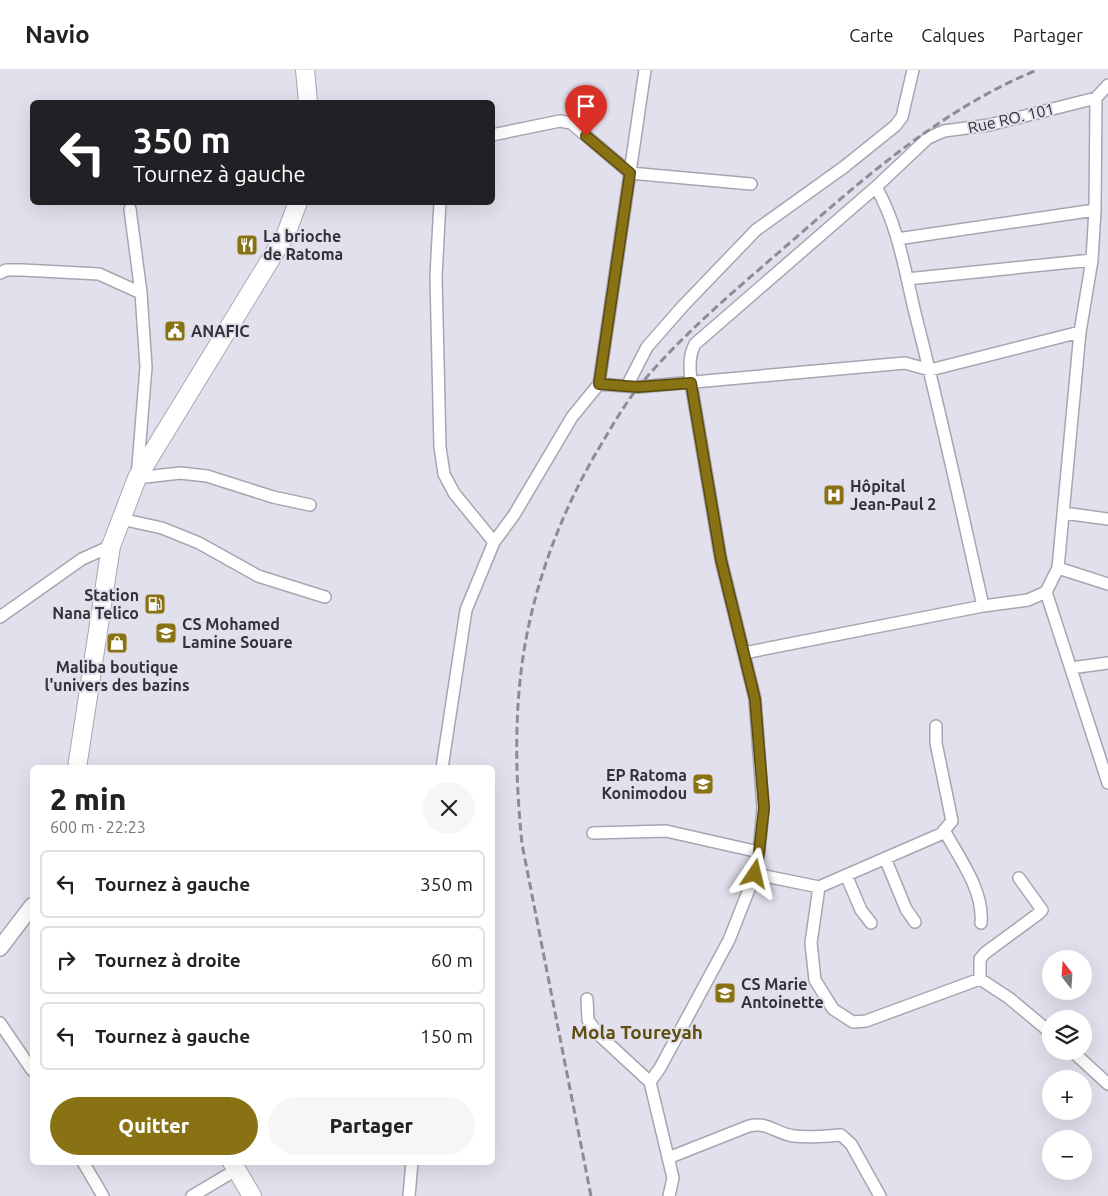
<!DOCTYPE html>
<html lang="fr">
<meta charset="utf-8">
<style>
:root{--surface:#fff;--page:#f6f6f6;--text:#222;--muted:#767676;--line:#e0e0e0;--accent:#897214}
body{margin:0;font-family:Ubuntu,sans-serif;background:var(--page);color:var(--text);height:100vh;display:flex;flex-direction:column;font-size:19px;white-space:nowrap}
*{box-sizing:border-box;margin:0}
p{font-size:16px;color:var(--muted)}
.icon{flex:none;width:28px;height:28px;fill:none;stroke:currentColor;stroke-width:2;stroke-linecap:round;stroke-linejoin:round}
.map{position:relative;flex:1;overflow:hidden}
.sheet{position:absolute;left:30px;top:695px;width:465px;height:400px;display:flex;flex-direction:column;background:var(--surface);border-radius:8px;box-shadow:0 5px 20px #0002}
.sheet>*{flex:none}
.top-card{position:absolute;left:30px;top:30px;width:465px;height:105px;border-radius:8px;box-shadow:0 5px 20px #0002;background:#202124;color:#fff;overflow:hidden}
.needle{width:32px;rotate:343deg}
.controls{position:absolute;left:1042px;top:880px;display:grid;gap:10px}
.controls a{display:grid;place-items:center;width:50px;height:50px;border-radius:50%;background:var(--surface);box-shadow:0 5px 20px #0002;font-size:25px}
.pin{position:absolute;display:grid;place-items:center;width:42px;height:42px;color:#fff;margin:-51px -21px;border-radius:50% 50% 50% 0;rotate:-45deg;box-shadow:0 0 5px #0007}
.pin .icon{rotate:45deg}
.me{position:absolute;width:55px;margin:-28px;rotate:10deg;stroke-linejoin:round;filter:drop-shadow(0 0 4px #0008)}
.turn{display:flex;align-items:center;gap:18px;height:105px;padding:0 20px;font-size:22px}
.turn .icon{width:65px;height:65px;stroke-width:2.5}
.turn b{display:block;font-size:35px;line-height:42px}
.round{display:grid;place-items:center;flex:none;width:52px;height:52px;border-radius:26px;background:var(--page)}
.head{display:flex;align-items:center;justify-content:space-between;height:85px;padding:0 20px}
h1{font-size:30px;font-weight:800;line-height:38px}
.action{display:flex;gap:10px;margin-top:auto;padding:10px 20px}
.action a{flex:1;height:58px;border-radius:30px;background:var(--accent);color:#fff;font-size:20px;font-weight:800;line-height:58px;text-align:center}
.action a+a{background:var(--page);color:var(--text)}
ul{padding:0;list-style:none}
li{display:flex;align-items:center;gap:15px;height:68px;margin:0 10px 8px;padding:0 10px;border:2px solid var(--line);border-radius:8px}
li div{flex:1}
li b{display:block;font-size:19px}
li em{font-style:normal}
header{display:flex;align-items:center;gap:30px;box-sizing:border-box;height:70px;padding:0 25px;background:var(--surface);border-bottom:1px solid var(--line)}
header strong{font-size:24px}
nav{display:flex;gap:28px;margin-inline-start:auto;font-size:18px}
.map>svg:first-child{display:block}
</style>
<header>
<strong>Navio</strong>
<nav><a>Carte</a><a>Calques</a><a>Partager</a></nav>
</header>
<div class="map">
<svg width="1108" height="1126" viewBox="0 0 1108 1126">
<rect width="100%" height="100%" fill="#e3e0ed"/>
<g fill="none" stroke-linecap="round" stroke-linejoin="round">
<g stroke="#a8a5b1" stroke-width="14">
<path id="street" d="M492,65l68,-14 11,2 59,50 121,11
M440,132l-4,74 4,171 4,27 10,19 40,49
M130,139l11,84
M897,169l198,-29
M0,203l6,-3h16l77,4 42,19 5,74 -9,111 43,-5 27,3 66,21 37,8
M907,209l185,-19
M599,314l39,3 267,-24 25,7 150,-38
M627,316l20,-39 36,-41 73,-76 88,-63 51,-41 7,-9 11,-47
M1064,443l44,6
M121,449l41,9 37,15 59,33 67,21
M1058,498l50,16
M1046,522l62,191
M983,536c-22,-98 -43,-196 -68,-293 -10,-42 -17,-88 -39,-126l52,-49 16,-7 45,-6 107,-27 12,-13
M0,547l82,-58 29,-13
M744,583l239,-47 45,-6 18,-8 12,-24 22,-236 12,-72 3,-50 1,-112
M1071,598l37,-5
M442,698l24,-158 28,-68 20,-27 58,-98 27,-33 46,-314
M944,760c15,28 40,60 37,93
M593,763l73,-2 93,21
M885,788l21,51 9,13
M755,804l64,13 122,-53 11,-13 -16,-78v-17
M846,805l15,35 10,13
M819,817l-8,56 4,37 18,29 20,13 13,-1 114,-42 29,19 42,35
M980,909v-20l5,-6 53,-39 4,-4 -23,-32
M587,929l1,21 10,14 52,48
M0,953l32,47
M1072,981l36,33
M668,1088l81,-32c19,-5 27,8 45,10 16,2 31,0 47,-1l10,9 29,52
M83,1092l20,34
M192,1126l44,-26
M409,1126l3,-34
M669,1126l4,-18 -23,-96 10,-14 69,-128 26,-66 4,-22 4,-44 -8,-109 -34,-139 -30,-177c-1,-14 -3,-26 4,-39l181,-157"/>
</g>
<g stroke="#a8a5b1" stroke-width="18">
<path id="secondary" d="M0,878l32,-42"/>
</g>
<g stroke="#a8a5b1" stroke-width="20">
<path id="primary" d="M305,0l3,32
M77,698l34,-222 26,-68 149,-244 12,-32
M232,1092l20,34"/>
</g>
<use href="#street" stroke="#fff" stroke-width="11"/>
<use href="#secondary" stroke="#fff" stroke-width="15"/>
<use href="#primary" stroke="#fff" stroke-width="18"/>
<path stroke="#8d8b94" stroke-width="3" stroke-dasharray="8 4" stroke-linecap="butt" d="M591,1126l-69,-352c-6,-60 -8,-120 0,-180 10,-74 37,-147 74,-211 14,-23 27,-47 44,-68 47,-56 105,-103 160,-151 73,-64 147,-127 237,-164"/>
</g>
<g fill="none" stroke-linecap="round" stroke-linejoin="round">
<g stroke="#594a0d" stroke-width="12">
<path id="route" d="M586,66l44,37 -31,211 39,3 53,-4 30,177 34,139 9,109 -5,44 -4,22"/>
</g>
<use href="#route" stroke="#897214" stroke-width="9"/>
</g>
<defs>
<g id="restaurant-square" transform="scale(1.125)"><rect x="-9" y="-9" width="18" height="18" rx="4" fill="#897214" stroke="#e3e0ed"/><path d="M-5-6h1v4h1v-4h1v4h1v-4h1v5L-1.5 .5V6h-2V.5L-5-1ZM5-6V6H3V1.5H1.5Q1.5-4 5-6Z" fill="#fff"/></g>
<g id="civic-square" transform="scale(1.125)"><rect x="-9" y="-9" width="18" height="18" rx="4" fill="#897214" stroke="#e3e0ed"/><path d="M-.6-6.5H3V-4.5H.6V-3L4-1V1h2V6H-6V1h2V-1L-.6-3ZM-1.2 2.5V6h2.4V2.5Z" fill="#fff"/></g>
<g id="hospital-square" transform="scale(1.125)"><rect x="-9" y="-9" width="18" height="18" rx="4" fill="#897214" stroke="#e3e0ed"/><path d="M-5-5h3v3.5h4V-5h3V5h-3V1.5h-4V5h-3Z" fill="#fff"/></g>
<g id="fuel-square" transform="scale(1.125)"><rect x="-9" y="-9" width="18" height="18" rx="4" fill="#897214" stroke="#e3e0ed"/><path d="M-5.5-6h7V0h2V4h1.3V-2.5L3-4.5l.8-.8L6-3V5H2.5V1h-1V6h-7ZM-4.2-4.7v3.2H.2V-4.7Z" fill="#fff"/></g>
<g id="school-square" transform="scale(1.125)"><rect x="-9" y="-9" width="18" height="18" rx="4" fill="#897214" stroke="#e3e0ed"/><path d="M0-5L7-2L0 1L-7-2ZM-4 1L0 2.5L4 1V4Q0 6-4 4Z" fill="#fff"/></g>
<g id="shop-square" transform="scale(1.125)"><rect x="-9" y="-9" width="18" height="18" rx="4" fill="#897214" stroke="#e3e0ed"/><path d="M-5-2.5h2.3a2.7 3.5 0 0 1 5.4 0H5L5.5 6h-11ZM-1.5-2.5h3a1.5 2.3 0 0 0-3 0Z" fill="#fff"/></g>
</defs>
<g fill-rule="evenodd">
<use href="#restaurant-square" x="247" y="175"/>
<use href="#civic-square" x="175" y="261"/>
<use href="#hospital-square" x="834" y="425"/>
<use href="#fuel-square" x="155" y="534"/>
<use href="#school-square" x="166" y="563"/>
<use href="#shop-square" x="117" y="573"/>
<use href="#school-square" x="703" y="714"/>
<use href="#school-square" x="725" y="923"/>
</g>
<g text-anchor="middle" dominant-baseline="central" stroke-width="4" stroke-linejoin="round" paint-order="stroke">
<g font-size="16" fill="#333237" stroke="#e3e0ed">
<text transform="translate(1011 48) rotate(-13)">Rue RO. 101</text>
</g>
<g font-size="16" font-weight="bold" fill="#333237" stroke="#e3e0ed" text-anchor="start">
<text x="263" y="166">La brioche<tspan x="263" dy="18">de Ratoma</tspan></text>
<text x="191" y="261">ANAFIC</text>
<text x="850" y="416">Hôpital<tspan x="850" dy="18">Jean-Paul 2</tspan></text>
<text x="139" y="525" text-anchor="end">Station<tspan x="139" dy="18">Nana Telico</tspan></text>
<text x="182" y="554">CS Mohamed<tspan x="182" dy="18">Lamine Souare</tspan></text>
<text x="117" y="597" text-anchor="middle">Maliba boutique<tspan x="117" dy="18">l'univers des bazins</tspan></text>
<text x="687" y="705" text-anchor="end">EP Ratoma<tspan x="687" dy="18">Konimodou</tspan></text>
<text x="741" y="914">CS Marie<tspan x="741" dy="18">Antoinette</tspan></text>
</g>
<g font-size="19" font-weight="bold" fill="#5f4e10" stroke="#e3e0ed">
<text x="637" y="962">Mola Toureyah</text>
</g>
</g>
</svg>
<div class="controls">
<a><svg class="needle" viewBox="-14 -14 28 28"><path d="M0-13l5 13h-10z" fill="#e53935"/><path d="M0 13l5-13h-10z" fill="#767676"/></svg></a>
<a><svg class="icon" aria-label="layers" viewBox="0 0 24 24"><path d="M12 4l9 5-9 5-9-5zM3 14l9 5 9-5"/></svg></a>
<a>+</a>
<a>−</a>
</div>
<div class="pin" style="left:586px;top:66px;background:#d93025"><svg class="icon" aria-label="arrive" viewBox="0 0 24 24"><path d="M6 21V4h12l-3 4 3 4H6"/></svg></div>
<svg class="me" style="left:755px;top:804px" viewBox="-20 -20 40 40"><path d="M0-17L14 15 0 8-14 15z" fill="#897214" stroke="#fff" stroke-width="4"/></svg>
<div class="top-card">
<div class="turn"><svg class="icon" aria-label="left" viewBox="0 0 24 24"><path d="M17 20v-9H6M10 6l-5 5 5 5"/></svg><div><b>350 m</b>Tournez à gauche</div></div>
</div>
<section class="sheet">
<div class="head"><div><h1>2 min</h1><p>600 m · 22:23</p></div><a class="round"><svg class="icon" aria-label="close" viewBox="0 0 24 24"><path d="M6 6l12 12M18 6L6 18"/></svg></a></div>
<ul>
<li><svg class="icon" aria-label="left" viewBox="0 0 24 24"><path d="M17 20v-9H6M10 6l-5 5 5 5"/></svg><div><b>Tournez à gauche</b></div><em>350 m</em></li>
<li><svg class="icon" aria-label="right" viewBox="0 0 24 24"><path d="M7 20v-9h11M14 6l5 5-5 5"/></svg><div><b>Tournez à droite</b></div><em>60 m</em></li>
<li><svg class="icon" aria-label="left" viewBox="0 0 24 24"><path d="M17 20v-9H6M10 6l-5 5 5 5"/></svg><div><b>Tournez à gauche</b></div><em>150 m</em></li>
</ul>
<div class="action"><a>Quitter</a><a>Partager</a></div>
</section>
</div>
